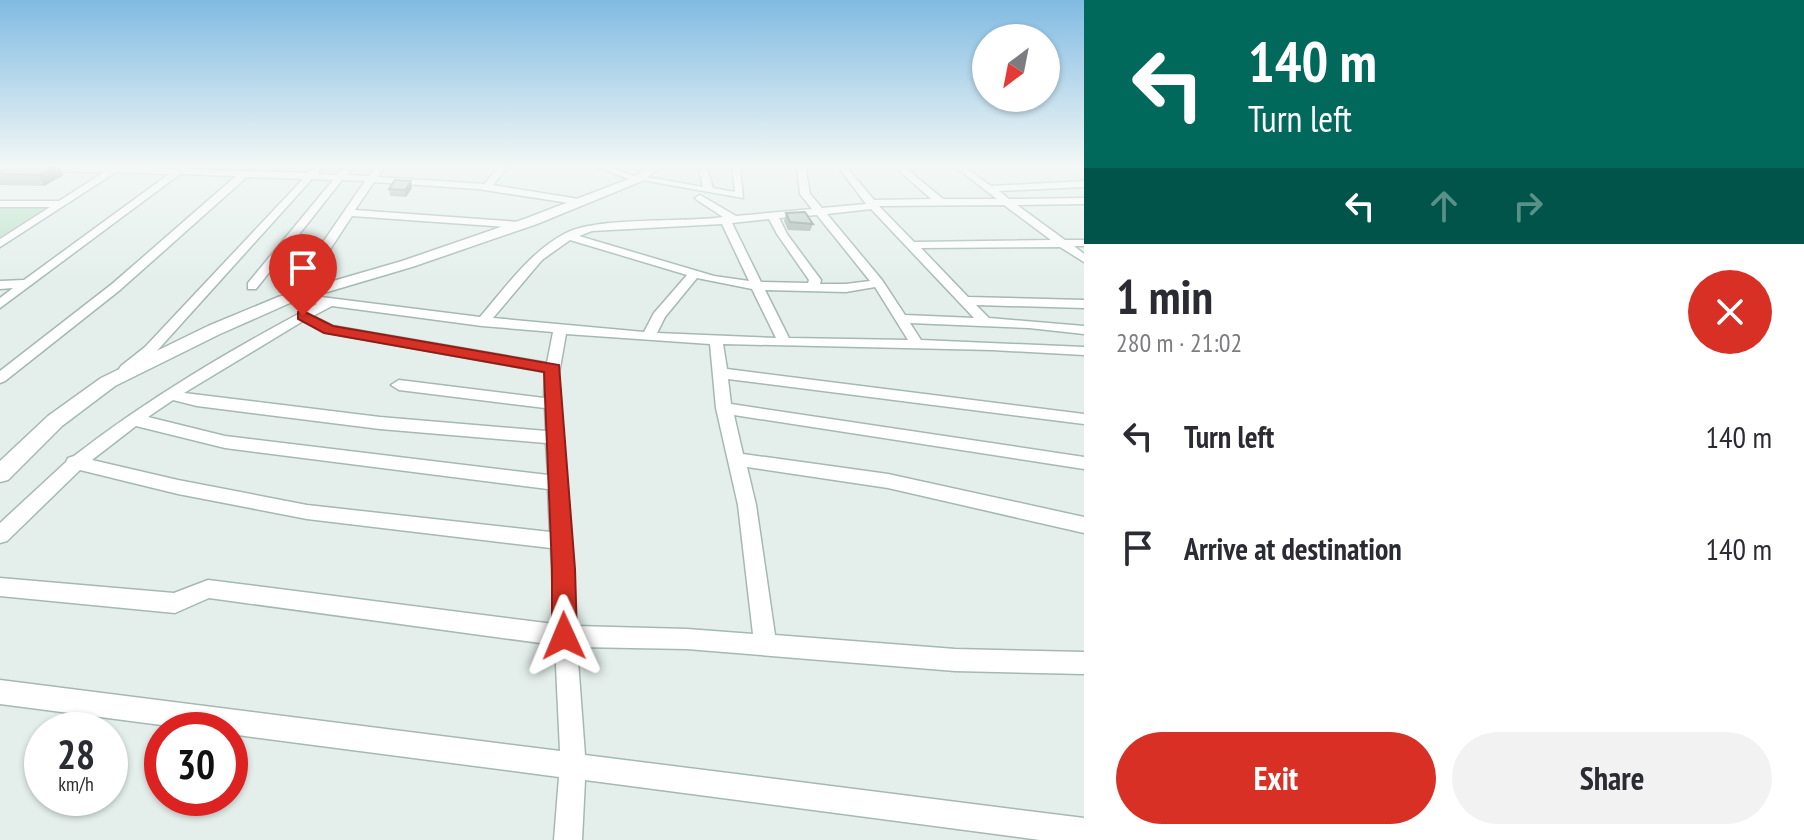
<!DOCTYPE html>
<meta charset="utf-8">
<style>
:root{--surface:#fff;--page:#f2f2f3;--text:#2b2b33;--muted:#7c7c81;--accent:#d93025}
body{margin:0;font-family:"PT Sans Narrow",sans-serif;background:var(--page);color:var(--text);height:100vh;display:flex;flex-direction:column;font-size:30px;white-space:nowrap}
*{box-sizing:border-box;margin:0}
p{font-size:26px;color:var(--muted)}
.icon{flex:none;width:44px;height:44px;fill:none;stroke:currentColor;stroke-width:2;stroke-linecap:round;stroke-linejoin:round}
.map{position:relative;flex:1;overflow:hidden}
.panel{display:flex;flex-direction:column;background:var(--surface);width:720px}
.panel>*{flex:none}
.guide{background:#00695c;color:#fff;overflow:hidden}
.needle{width:52px;rotate:212deg}
.tools{position:absolute;left:972px;top:24px;display:grid;gap:16px}
.tools a{display:grid;place-items:center;width:88px;height:88px;border-radius:50%;background:var(--surface);box-shadow:0 2px 6px #0004;font-size:40px}
.speed{position:absolute;left:24px;top:712px;display:flex;gap:16px;font-size:40px;font-weight:700;text-align:center}
.speed>*{display:grid;place-content:center;width:104px;height:104px;border-radius:50%;background:var(--surface);box-shadow:0 2px 6px #0004;line-height:1}
.speed small{font-size:20px;font-weight:400}
.speed .limit{border:12px solid #d22;background:#fff;color:#111}
.pin{position:absolute;display:grid;place-items:center;width:68px;height:68px;color:#fff;margin:-82px -34px;border-radius:50% 50% 50% 0;rotate:-45deg;box-shadow:0 0 8px #0007}
.pin .icon{rotate:45deg}
.me{position:absolute;width:88px;margin:-44px;rotate:359deg;stroke-linejoin:round;filter:drop-shadow(0 0 6px #0008)}
.turn{display:flex;align-items:center;gap:28px;height:168px;padding:0 32px;font-size:36px}
.turn .icon{width:104px;height:104px;stroke-width:2.5}
.turn b{display:block;font-size:56px;line-height:68px}
.lanes{display:flex;align-items:center;height:76px;padding:0 32px;background:#0003;justify-content:center;gap:40px;direction:ltr}
.lanes .off{opacity:.35}
.round{display:grid;place-items:center;flex:none;width:84px;height:84px;border-radius:42px;background:var(--page)}
.overview{display:flex;align-items:center;justify-content:space-between;height:136px;padding:0 32px}
h1{font-size:48px;font-weight:800;line-height:60px}
.cta{display:flex;gap:16px;margin-top:auto;padding:16px 32px}
.cta a{flex:1;height:92px;border-radius:48px;background:var(--accent);color:#fff;font-size:32px;font-weight:800;line-height:92px;text-align:center}
.cta a+a{background:var(--page);color:var(--text)}
ul{padding:0;list-style:none}
li{display:flex;align-items:center;gap:24px;height:112px;padding:0 32px}
li div{flex:1}
li b{display:block;font-size:30px}
li em{font-style:normal}
main{display:flex;flex:1;min-height:0}
.map>svg:first-child{display:block}
</style>
<main>
<div class="map">
<svg width="1084" height="840" viewBox="0 0 1084 840">
<rect width="100%" height="100%" fill="#e4efeb"/>
<path fill="#bbe2c9" d="M0,202l51,3 -51,32z"/>
<g fill="none" stroke-linecap="round" stroke-linejoin="round">
<g stroke="#a6b8b3" stroke-width="3">
<path id="minor" d="M0,165h116l60,4 5,-3 4,3 122,4 8,-8h9l-7,9 20,1 9,-10h8l-7,10 22,1 8,-11h8l-7,12 106,7 17,-19h8l-16,20 92,15v4l-3,1 -104,-16 -104,-7 -19,28 165,12 5,3 -5,3 -168,-12 -21,32 -17,43 7,6 159,20c25,-29 49,-64 84,-83 33,-18 117,-11 159,-17l-26,-17 -2,-2 5,-3 36,21 76,-7 -12,-15 -3,-29h8l5,29 12,14 44,-4 -29,-39h8l29,35 57,-1 -38,-34h9l41,34h54l-44,-34h9l29,21 93,-5v6l-85,4 10,8 75,-1v6l-67,1 48,35h19v6h-10l10,8v8l-24,-15 -139,1 47,49 116,3v8l-108,-3 13,13 95,8v8l-55,-6 -119,-5 11,17 163,7v8l-92,-5 -269,-6 4,25 357,45v10l-356,-45 3,25 353,53v12l-350,-54 9,39 145,20 196,43v16l-196,-45 -141,-21 9,38 19,130 180,14 129,3v22l-129,-3 -268,-22 -110,-2 8,108 499,63v22h-44l-455,-60 -3,60h-28l5,-63 -329,-43v-4h-30l-200,-26v-24l560,71 -5,-106 -346,-47 -34,15 -175,-17v-18l174,15 34,-13 346,44 -3,-76 -244,-29 -129,-25 -98,-24 -73,71 -7,2v-20l66,-61 2,-4 6,-2c76,-59 158,-107 243,-152l-15,-12 17,-44 46,-67 -23,-1 -86,109h-8v-6l85,-103 -21,-1 -157,174 -24,19h-10l-2,-3 2,-3 24,-19 158,-168 -56,-2 -127,113 -115,91 -5,2v-12l112,-87 124,-108 -56,-2 -180,134v-10l13,-10 -13,1v-8l24,-1 145,-106 -53,-2 -116,75v-8l50,-32h-50v-6h59l45,-29 -104,-1zM1004,205l47,35 -137,2 -35,-36zM871,209l103,109 -69,-3 -23,-35 -55,-66zM817,215l53,66 -24,3h-26l1,-4 -34,-46 -8,-16zM769,219l8,15 32,46 -1,3 -47,-1 -29,-59zM722,224l27,57 -35,-5 -135,-40 13,-5zM570,240l117,35 -33,38 -10,19 -151,-14 49,-58zM697,278l55,11 24,49 -119,-5 8,-16zM875,287l33,53 -119,-2 -24,-48 81,2zM332,306l150,20 71,6 -6,31 -214,-37 -20,-10zM303,321l26,12 216,39 -1,26 -145,-18 -8,5 8,5 146,18 1,23 -166,-14 -196,-24zM566,334l144,10 6,64 22,97 15,129 -66,-5 -111,-3 -18,-247zM173,400l24,6 183,23 166,14 2,32 -323,-39 -77,-19zM136,426l89,22 323,41 2,43 -243,-27 -129,-25 -86,-20z
M591,165h12l40,14 -8,2z
M698,165h8l7,23 22,4 -3,-27h8l3,33 -101,-18 5,-3 56,10z"/>
</g>
<g stroke="#a6b8b3" stroke-width="3">
<path id="tertiary" d="M651,165h13l-22,16 -105,43 -125,43 -122,36 -70,31 -105,52 -53,40 -54,54 -8,2v-21l48,-45 53,-38 107,-52 70,-29 124,-36 125,-43 107,-41z"/>
</g>
<use href="#minor" fill="#fff" fill-rule="evenodd"/>
<use href="#tertiary" fill="#fff" fill-rule="evenodd"/>
</g>
<path fill="#9faea9" d="M0,165l64,10 -20,11 -44,-1z
M411,181l1,7 -6,9 -16,-1 -1,-7z
M786,213l27,11 -3,7 -22,-1 -4,-9z"/>
<path fill="#828d8a" d="M56,165h3l5,10 -20,11 -6,-11z
M411,181l1,7 -6,9 -1,-7z"/>
<path fill="#b9cac5" stroke="#828d8a" stroke-width="2" d="M0,165h56l-18,10 -38,-1z
M395,180l16,1 -6,9 -16,-1z
M805,212l8,12 -23,-2 -4,-9z"/>
<linearGradient id="sky" x2="0" y2="1"><stop stop-color="#81bbe2"/><stop offset="0.59" stop-color="#f3f8f6"/><stop offset="1" stop-color="#f3f8f6" stop-opacity="0"/></linearGradient>
<rect width="1084" height="282" fill="url(#sky)"/>
<path fill="#d93025" stroke="#8d1f18" stroke-width="2" d="M303,311l30,15 226,39 16,204 2,67 -4,9 -9,3 -8,-3 -4,-9v-67l-8,-197 -220,-39 -26,-14v-7z"/>
</svg>
<div class="tools">
<a><svg class="needle" viewBox="-14 -14 28 28"><path d="M0-13l5 13h-10z" fill="#e53935"/><path d="M0 13l5-13h-10z" fill="#7c7c81"/></svg></a>
</div>
<div class="speed"><div>28<small>km/h</small></div><div class="limit">30</div></div>
<div class="pin" style="left:303px;top:316px;background:#d93025"><svg class="icon" aria-label="arrive" viewBox="0 0 24 24"><path d="M6 21V4h12l-3 4 3 4H6"/></svg></div>
<svg class="me" style="left:564px;top:636px" viewBox="-20 -20 40 40"><path d="M0-17L14 15 0 8-14 15z" fill="#d93025" stroke="#fff" stroke-width="4"/></svg>
</div>
<section class="panel">
<div class="guide">
<div class="turn"><svg class="icon" aria-label="left" viewBox="0 0 24 24"><path d="M17 20v-9H6M10 6l-5 5 5 5"/></svg><div><b>140 m</b>Turn left</div></div>
<div class="lanes"><svg class="icon" aria-label="left" viewBox="0 0 24 24"><path d="M17 20v-9H6M10 6l-5 5 5 5"/></svg><svg class="icon off" aria-label="ahead" viewBox="0 0 24 24"><path d="M12 20V5M6 11l6-6 6 6"/></svg><svg class="icon off" aria-label="right" viewBox="0 0 24 24"><path d="M7 20v-9h11M14 6l5 5-5 5"/></svg></div>
</div>
<div class="overview"><div><h1>1 min</h1><p>280 m · 21:02</p></div><a class="round" style="background:#d93025;color:#fff"><svg class="icon" aria-label="close" viewBox="0 0 24 24"><path d="M6 6l12 12M18 6L6 18"/></svg></a></div>
<ul>
<li><svg class="icon" aria-label="left" viewBox="0 0 24 24"><path d="M17 20v-9H6M10 6l-5 5 5 5"/></svg><div><b>Turn left</b></div><em>140 m</em></li>
<li><svg class="icon" aria-label="arrive" viewBox="0 0 24 24"><path d="M6 21V4h12l-3 4 3 4H6"/></svg><div><b>Arrive at destination</b></div><em>140 m</em></li>
</ul>
<div class="cta"><a>Exit</a><a>Share</a></div>
</section>
</main>
